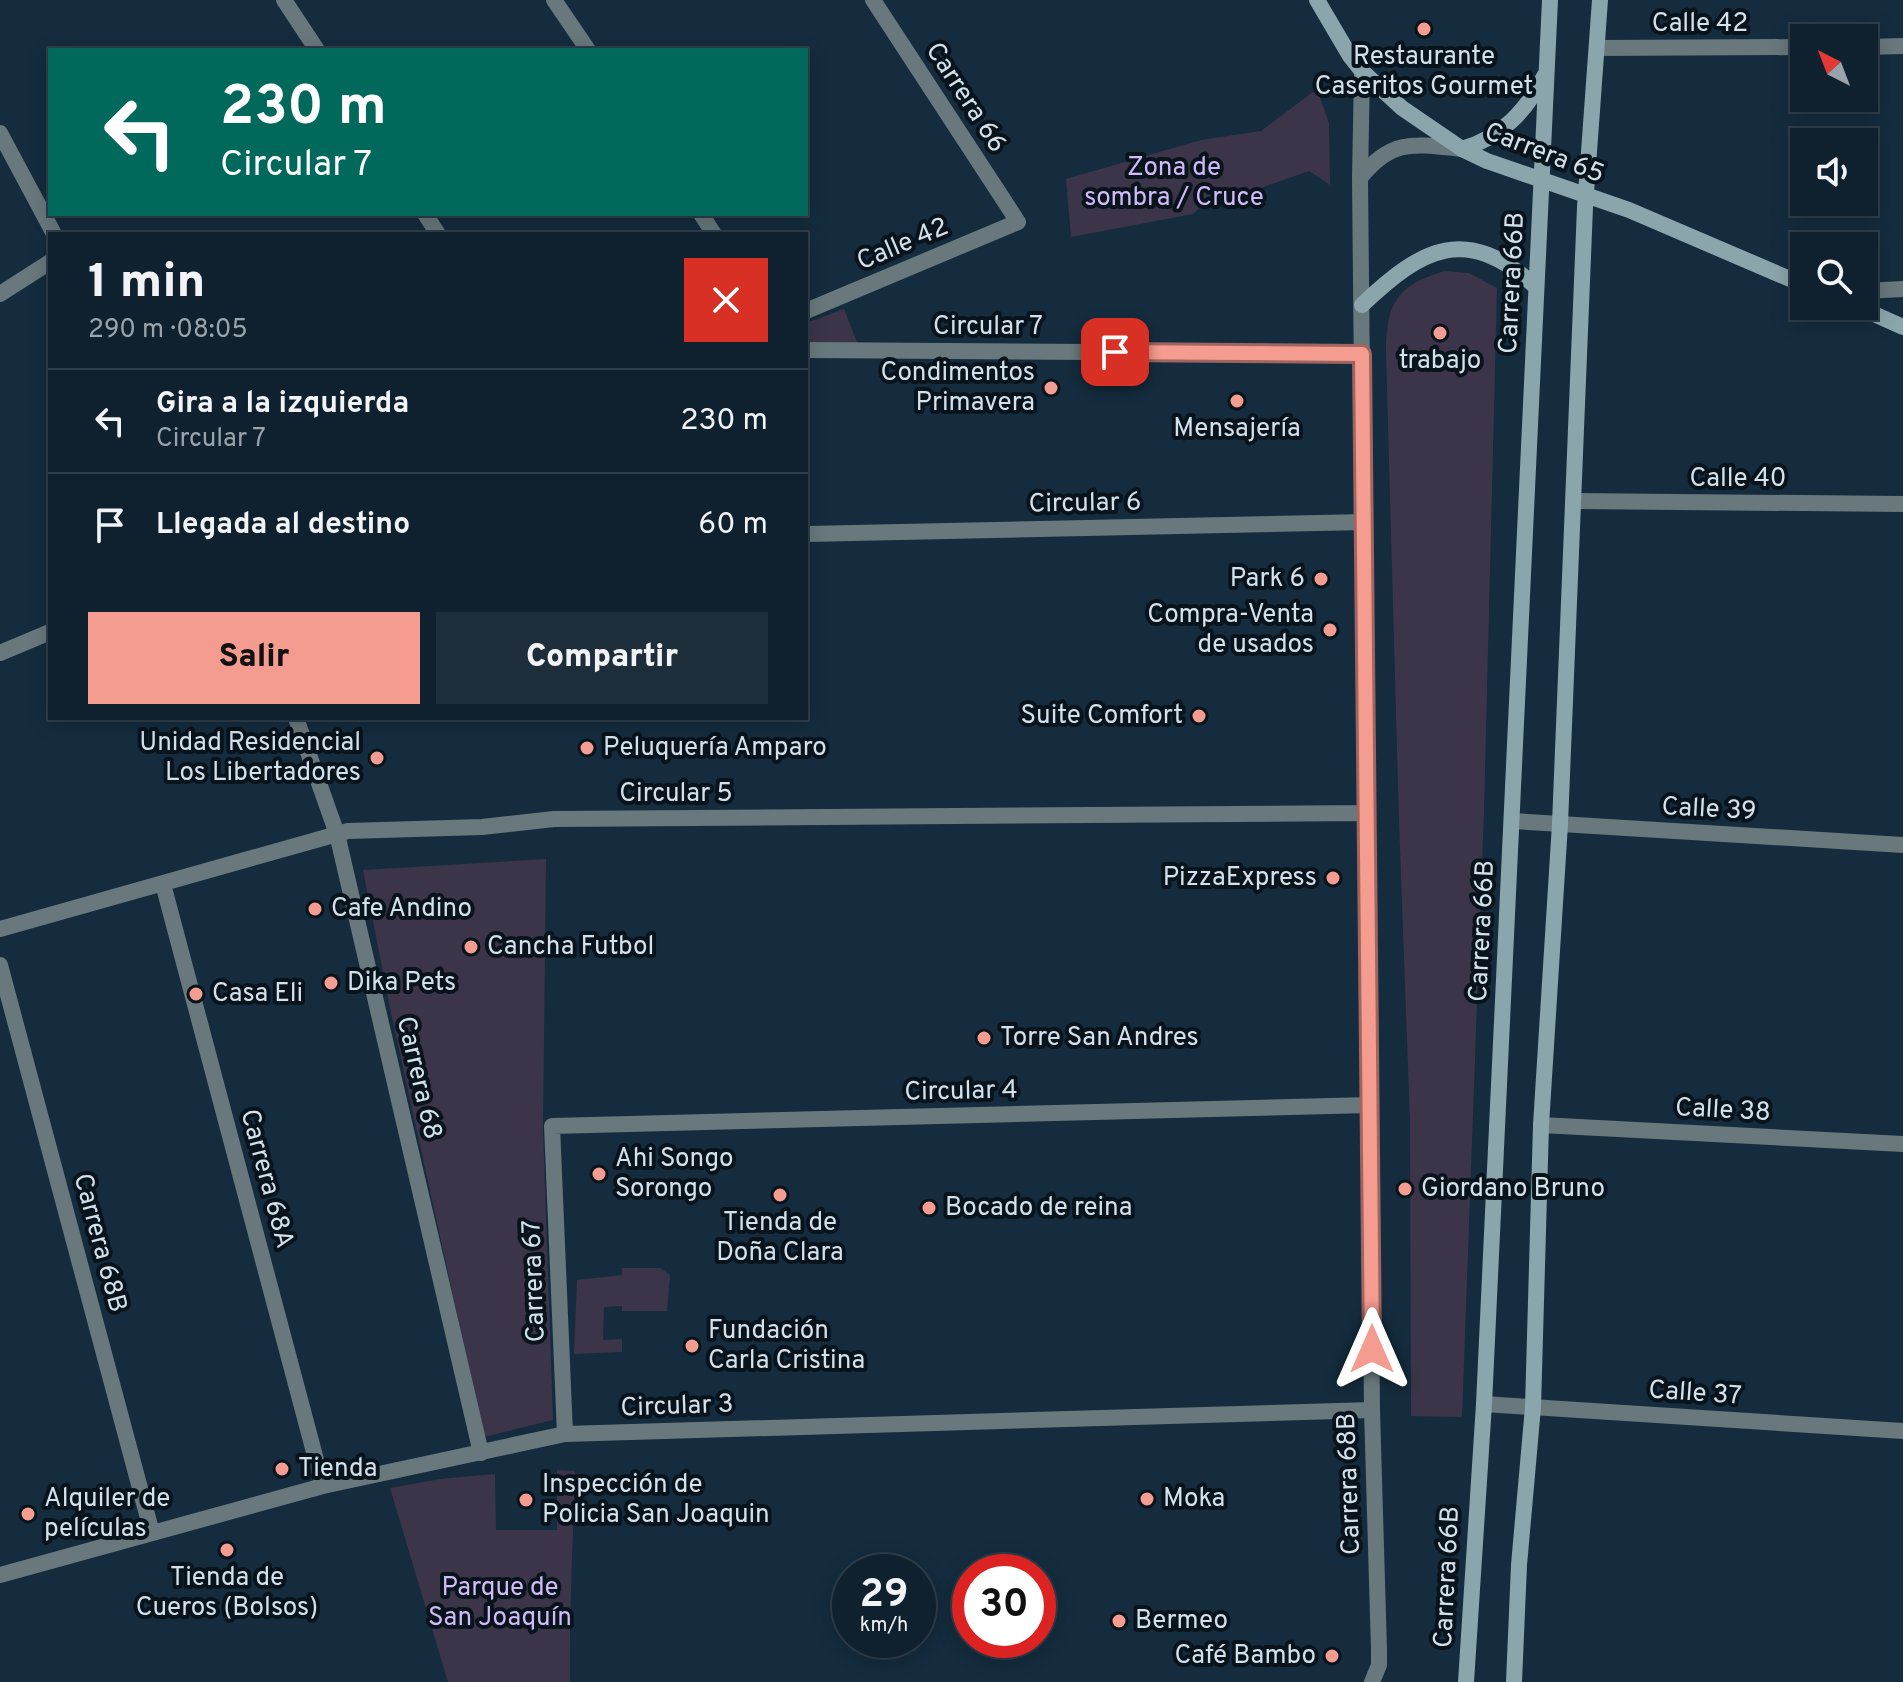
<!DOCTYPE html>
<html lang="es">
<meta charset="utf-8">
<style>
:root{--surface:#0f212e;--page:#1d2e3a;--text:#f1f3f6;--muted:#9ba3aa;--line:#2f3e4a;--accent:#f59c90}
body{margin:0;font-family:Overpass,sans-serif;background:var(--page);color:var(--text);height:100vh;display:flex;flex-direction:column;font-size:30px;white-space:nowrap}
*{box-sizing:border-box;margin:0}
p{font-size:26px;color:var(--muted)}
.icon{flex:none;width:44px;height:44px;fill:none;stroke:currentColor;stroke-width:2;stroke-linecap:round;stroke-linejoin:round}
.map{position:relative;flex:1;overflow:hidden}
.details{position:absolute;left:48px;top:232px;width:760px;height:488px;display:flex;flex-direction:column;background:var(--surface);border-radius:0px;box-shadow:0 4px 20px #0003,0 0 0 2px var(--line)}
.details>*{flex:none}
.top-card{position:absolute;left:48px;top:48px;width:760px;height:168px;border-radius:0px;box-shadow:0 4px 20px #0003,0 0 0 2px var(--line);background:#00695c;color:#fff;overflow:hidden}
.needle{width:52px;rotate:318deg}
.controls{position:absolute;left:1790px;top:24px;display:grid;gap:16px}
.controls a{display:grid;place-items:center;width:88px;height:88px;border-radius:0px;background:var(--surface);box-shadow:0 4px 20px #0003,0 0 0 2px var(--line);font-size:40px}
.speed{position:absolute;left:832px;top:1554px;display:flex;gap:16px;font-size:40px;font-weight:700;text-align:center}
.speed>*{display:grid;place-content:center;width:104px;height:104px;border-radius:50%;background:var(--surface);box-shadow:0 4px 20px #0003,0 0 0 2px var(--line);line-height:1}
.speed small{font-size:20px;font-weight:400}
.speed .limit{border:12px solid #d22;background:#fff;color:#111}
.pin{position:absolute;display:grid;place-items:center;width:68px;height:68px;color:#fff;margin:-34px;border-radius:16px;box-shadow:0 4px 12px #0006}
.me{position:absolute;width:88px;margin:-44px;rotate:0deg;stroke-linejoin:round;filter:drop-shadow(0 0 6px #0008)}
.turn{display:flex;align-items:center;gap:28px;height:168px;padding:0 40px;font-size:36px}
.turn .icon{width:104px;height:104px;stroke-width:2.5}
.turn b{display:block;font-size:56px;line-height:68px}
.round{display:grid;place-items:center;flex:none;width:84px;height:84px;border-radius:0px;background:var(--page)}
.overview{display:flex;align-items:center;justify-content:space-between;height:136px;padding:0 40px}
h1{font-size:48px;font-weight:800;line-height:60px}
.cta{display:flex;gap:16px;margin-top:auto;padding:16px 40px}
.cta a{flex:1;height:92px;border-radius:0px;background:var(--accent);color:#111;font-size:32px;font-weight:800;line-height:92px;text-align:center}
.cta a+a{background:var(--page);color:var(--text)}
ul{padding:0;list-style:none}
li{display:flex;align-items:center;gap:24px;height:104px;padding:0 40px;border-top:2px solid var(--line)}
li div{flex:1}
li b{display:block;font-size:30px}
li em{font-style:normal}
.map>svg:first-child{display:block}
</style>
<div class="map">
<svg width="1903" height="1682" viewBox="0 0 1903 1682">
<rect width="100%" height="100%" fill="#142c3e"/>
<path fill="#3c3549" d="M1317,89l12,34 1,62 -21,-14 -48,17 -55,14 -13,12 -122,23 -5,-58 135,-39 60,-9z
M1445,271l24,2 28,15 -13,522 -22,607 -51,-1 -1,-295 -11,-300 -13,-470c1,-49 11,-66 59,-80z
M844,309l15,38 -53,1v-25z
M546,859l-3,269 10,292 -69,17 -94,-429 -27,-138z
M622,1268h38l10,7 -3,36h-45v-5l-18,1 -1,33 19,-1v13l-48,2 3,-74 45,-5z
M557,1470l18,1c-2,70 -6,141 -5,211h-122l-58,-194 50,-9 55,-5 1,56h61z"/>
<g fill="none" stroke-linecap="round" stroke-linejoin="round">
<path stroke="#68787c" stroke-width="16" d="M284,0l33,50
M554,0l34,50
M1864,47l39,-1
M1597,48l207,-1
M1362,71l-2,107 12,1232 7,240v15l-7,17
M0,133l54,101
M1360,178c32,-40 55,-34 102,-29
M425,214l13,20
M701,214l13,20
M1864,291l39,-2
M0,294l50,-32
M806,311l212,-89 -145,-222
M806,350l556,4
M1574,501l329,3
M806,534l559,-12
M0,653l50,-21
M296,718l41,116 144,619
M1513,821l390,24
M163,884l160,602
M0,929l348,-98 134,-4 72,-8 812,-6
M0,965l152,568
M1541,1125l362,19
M1484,1404l419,27
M565,1434l-13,-308 818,-21
M0,1575l323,-89 242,-52 807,-24"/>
<path stroke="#8ba5ac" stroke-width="16" d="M1317,0l33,56 12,15 40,37 60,41 25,12 142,49 175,75
M1462,149c40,-12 64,-38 83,-74
M1362,305c60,-57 104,-82 174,-18
M1856,306l47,21
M1466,1682l18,-278 66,-1404
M1514,1682l5,-117 14,-158 8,-282 19,-301 25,-617 15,-207"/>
</g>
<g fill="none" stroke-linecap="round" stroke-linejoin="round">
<g stroke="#9f655e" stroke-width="20">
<path id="route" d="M1115,352l247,2 10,995"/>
</g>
<use href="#route" stroke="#f59c90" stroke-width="14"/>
</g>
<g fill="#f59c90" stroke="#09131b" stroke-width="3">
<circle cx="1424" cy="29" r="8"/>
<circle cx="1440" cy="333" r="8"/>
<circle cx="1051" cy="388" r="8"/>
<circle cx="1237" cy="401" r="8"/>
<circle cx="1321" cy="579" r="8"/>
<circle cx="1330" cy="630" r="8"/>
<circle cx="1199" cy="716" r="8"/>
<circle cx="587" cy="748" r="8"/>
<circle cx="377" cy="758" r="8"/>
<circle cx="1333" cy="878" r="8"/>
<circle cx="315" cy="909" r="8"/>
<circle cx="471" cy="947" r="8"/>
<circle cx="331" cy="983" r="8"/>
<circle cx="196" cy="994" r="8"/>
<circle cx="984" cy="1038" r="8"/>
<circle cx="599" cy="1174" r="8"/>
<circle cx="1405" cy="1189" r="8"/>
<circle cx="780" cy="1195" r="8"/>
<circle cx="929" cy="1208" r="8"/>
<circle cx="692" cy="1346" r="8"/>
<circle cx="282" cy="1469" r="8"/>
<circle cx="1147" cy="1499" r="8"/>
<circle cx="526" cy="1500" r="8"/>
<circle cx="28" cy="1514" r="8"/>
<circle cx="227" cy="1550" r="8"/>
<circle cx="1119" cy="1621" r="8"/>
<circle cx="1332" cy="1656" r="8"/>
</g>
<g text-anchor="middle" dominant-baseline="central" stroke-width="8" stroke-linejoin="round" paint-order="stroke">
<g font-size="26" fill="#d3e1ed" stroke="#09131b">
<text x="1700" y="24">Calle 42</text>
<text transform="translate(965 98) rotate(57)">Carrera 66</text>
<text transform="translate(1544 154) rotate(21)">Carrera 65</text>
<text transform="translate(903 245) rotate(-23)">Calle 42</text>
<text transform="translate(1513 283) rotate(-87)">Carrera 66B</text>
<text x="988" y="327">Circular 7</text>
<text x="1738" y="479">Calle 40</text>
<text transform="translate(1085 504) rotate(-1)">Circular 6</text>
<text x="676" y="794">Circular 5</text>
<text transform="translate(1709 810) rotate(3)">Calle 39</text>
<text transform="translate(1483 931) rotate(-87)">Carrera 66B</text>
<text transform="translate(418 1078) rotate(77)">Carrera 68</text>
<text transform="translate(961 1092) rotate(-1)">Circular 4</text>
<text transform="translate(1723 1111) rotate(3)">Calle 38</text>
<text transform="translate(266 1179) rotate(75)">Carrera 68A</text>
<text transform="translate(99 1243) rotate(75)">Carrera 68B</text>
<text transform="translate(535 1281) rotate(-92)">Carrera 67</text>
<text transform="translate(1695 1394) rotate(4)">Calle 37</text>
<text transform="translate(677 1407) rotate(-2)">Circular 3</text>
<text transform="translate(1350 1484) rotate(-92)">Carrera 68B</text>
<text transform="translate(1448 1577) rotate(-87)">Carrera 66B</text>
</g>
<g font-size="26" fill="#d3e1ed" stroke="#09131b" text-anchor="start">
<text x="1424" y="57" text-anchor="middle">Restaurante<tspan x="1424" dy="30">Caseritos Gourmet</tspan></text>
<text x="1440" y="361" text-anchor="middle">trabajo</text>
<text x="1035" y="373" text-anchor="end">Condimentos<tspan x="1035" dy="30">Primavera</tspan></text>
<text x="1237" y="429" text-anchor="middle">Mensajería</text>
<text x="1305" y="579" text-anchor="end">Park 6</text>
<text x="1314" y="615" text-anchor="end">Compra-Venta<tspan x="1314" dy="30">de usados</tspan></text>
<text x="1183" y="716" text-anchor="end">Suite Comfort</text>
<text x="361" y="743" text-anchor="end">Unidad Residencial<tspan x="361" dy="30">Los Libertadores</tspan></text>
<text x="603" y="748">Peluquería Amparo</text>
<text x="1317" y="878" text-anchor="end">PizzaExpress</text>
<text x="331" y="909">Cafe Andino</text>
<text x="487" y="947">Cancha Futbol</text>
<text x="347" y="983">Dika Pets</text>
<text x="212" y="994">Casa Eli</text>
<text x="1000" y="1038">Torre San Andres</text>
<text x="615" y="1159">Ahi Songo<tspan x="615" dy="30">Sorongo</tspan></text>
<text x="1421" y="1189">Giordano Bruno</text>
<text x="945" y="1208">Bocado de reina</text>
<text x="780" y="1223" text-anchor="middle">Tienda de<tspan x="780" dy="30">Doña Clara</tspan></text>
<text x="708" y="1331">Fundación<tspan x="708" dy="30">Carla Cristina</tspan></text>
<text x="298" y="1469">Tienda</text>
<text x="542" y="1485">Inspección de<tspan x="542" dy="30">Policia San Joaquin</tspan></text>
<text x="44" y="1499">Alquiler de<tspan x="44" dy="30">películas</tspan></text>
<text x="1163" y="1499">Moka</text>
<text x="227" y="1578" text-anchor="middle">Tienda de<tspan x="227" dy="30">Cueros (Bolsos)</tspan></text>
<text x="1135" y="1621">Bermeo</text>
<text x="1316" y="1656" text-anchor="end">Café Bambo</text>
</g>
<g font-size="26" fill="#d1baf8" stroke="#09131b">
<text x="1174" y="168">Zona de<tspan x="1174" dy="30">sombra / Cruce</tspan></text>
<text x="500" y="1588">Parque de<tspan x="500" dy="30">San Joaquín</tspan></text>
</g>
</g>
</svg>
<div class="controls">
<a><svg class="needle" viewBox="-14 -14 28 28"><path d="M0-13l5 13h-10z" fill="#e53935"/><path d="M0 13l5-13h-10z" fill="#9ba3aa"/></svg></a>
<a><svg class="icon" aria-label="sound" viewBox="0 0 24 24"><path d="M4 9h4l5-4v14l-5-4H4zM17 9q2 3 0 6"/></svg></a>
<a><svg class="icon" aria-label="search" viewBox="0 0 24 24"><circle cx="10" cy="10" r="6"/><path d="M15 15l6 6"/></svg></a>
</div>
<div class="speed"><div>29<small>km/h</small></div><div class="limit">30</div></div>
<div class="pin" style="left:1115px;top:352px;background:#d93025"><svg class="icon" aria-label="arrive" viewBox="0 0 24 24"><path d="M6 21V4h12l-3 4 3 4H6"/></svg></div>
<svg class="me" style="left:1372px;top:1349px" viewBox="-20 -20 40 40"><path d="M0-17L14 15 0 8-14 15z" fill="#f59c90" stroke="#fff" stroke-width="4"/></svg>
<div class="top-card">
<div class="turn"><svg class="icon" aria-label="left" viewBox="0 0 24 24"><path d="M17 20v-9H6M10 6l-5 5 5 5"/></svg><div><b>230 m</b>Circular 7</div></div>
</div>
<section class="details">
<div class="overview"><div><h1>1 min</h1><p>290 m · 08:05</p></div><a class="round" style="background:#d93025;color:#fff"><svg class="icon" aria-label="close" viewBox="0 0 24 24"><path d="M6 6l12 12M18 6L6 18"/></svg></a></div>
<ul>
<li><svg class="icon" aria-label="left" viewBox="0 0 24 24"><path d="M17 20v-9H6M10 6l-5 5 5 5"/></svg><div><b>Gira a la izquierda</b><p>Circular 7</p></div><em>230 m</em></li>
<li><svg class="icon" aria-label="arrive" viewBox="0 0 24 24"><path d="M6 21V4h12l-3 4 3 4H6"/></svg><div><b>Llegada al destino</b></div><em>60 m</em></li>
</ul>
<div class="cta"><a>Salir</a><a>Compartir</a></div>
</section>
</div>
